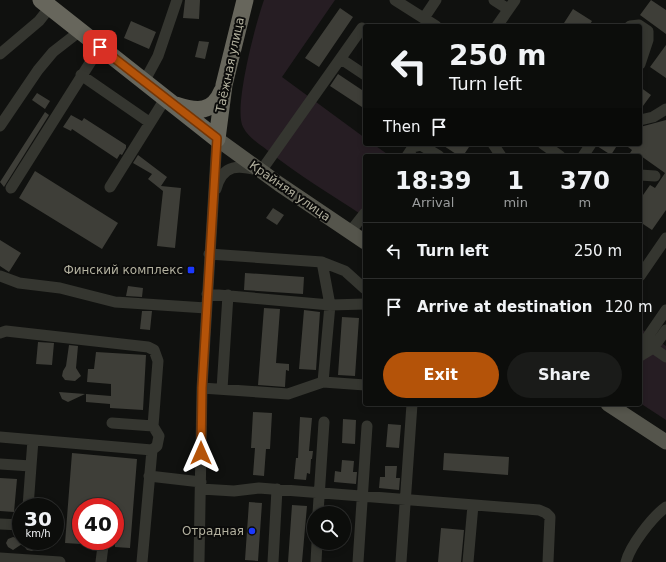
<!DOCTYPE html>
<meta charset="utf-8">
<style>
:root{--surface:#0c0d0b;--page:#1a1b19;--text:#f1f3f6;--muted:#9a9c9d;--line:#2c2d2c;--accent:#b45309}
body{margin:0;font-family:"DejaVu Sans",sans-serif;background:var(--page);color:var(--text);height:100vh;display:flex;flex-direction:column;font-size:15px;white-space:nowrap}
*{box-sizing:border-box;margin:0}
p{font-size:13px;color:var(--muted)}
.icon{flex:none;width:22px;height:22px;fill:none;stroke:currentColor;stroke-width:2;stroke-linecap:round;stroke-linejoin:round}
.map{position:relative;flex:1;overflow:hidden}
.panel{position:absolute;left:363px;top:154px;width:279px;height:252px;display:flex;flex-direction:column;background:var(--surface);border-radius:4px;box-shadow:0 2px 6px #0003,0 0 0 1px var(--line)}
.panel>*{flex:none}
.guide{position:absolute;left:363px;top:24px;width:279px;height:122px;border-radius:4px;box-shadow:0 2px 6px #0003,0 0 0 1px var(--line);background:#0c0d0b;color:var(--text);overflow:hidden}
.tools{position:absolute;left:307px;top:506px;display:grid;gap:8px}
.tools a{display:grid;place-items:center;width:44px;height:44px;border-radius:50%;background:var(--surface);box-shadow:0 2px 6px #0003,0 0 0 1px var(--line);font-size:20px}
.speed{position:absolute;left:12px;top:498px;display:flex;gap:8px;font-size:20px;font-weight:700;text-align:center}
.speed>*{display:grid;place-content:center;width:52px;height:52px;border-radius:50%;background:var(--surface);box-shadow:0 2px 6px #0003,0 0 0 1px var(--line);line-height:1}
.speed small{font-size:10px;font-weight:400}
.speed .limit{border:6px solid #d22;background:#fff;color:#111}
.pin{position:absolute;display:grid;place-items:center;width:34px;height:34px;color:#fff;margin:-17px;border-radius:8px;box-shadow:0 2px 6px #0006}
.me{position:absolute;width:44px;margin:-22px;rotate:0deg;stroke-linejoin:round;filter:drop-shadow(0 0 3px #0008)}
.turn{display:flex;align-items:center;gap:14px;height:84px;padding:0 20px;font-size:18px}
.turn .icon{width:52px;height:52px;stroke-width:2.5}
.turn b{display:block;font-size:28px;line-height:34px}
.then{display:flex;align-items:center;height:38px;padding:0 20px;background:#0003;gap:8px;font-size:15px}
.eta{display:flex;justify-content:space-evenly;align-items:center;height:68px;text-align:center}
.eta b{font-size:24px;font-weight:800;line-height:28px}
.cta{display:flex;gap:8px;margin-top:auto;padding:8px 20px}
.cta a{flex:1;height:46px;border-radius:24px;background:var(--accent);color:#fff;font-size:16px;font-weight:800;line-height:46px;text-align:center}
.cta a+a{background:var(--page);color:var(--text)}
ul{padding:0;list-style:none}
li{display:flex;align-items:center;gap:12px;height:56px;padding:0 20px;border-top:1px solid var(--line)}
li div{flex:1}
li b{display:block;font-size:15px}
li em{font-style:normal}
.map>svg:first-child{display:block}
</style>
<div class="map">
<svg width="666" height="562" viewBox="0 0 666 562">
<rect width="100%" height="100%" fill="#10110f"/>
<path fill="#261d23" d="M264,0h71l-53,77 83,61v6h8l17,12h-25v61c-33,-22 -67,-42 -98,-67 -8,-6 -19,-13 -24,-23 -10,-18 13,-105 21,-127z
M640,328l26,18v74l-26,-17z"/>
<path fill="#3e3e38" d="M185,0h15l-1,19 -16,-1z
M651,0l15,10v24l-26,-19z
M340,8l13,9 -34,50 -14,-9z
M573,9l19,12 -3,5h-21l-4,-3z
M131,21l25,11 -7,17 -25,-11z
M199,41l10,1 -4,17 -10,-2z
M666,45v33l-16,-11z
M338,74l27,18v17l-35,-23z
M640,87l11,8 -11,15z
M37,93l13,8 -5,8 -13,-9z
M45,112l4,3 -45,72 -4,-5z
M71,115l11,6 2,-3 42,27v3l-4,7 -2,-1 -3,5 -45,-30 -1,2 -8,-4z
M666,120v90l-14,20 -12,-8v-29l3,2 7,-10 5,3 10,-15 -24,-17h-13l4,-6 -8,-6h16v-17z
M441,144h30l-8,12h-4z
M598,144h20l-7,11 -14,-9z
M138,155l29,22 -6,9 20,2 -6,60 -18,-2 6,-55 -15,-12 4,-5 -19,-11z
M35,171l83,52 -16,26 -83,-51z
M273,208l11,7 -7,10 -11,-7z
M0,240l21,13 -12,19 -9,-6z
M245,273l59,4 -1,17 -59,-4z
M128,286l15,2 -1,9 -16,-1z
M264,308l16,1 -4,54 13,1v7l-3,-1 -1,17 -27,-2z
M304,310l16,2 -4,58 -17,-1z
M142,311h10l-2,19 -10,-1z
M342,317l17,1 -4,58 -17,-1z
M38,342l16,1 -2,22 -16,-1z
M69,345l9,1 -2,22 5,8 -6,5 -10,-1 -3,-4 1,-5 3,-5z
M96,352l50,3 -3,55 -33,-2v-4l-24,-2v-8l25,2v-12l-24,-2 1,-13h6z
M59,392l26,2 -17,8 -6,-3z
M253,412l19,1 -2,36h-4l-2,27 -11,-1 2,-27h-4z
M300,417l12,1 -3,33h4l-1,8h-1l-1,15 -3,-1 -1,7 -12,-1 2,-21h2z
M343,419l13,1 -1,24 -13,-1z
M388,424l13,1 -2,23 -13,-1z
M72,453l65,6 -7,89 -15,-1v-40h-34v37l-16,-1z
M444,453l65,4 -1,18 -65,-5z
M342,460l12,1 -1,11h4l-1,12 -22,-2 1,-11 6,1z
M385,466h12l-1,12h4l-1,12 -20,-2 1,-11h5z
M0,478l17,1 -3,33 -14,-1z
M249,502l13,1 -4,58 -13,-1z
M292,505l15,1 -5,56h-14z
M441,528l23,2 -3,32h-23z
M13,537l4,1 5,6 -9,6 -5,-3 -2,-4 2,-4z
M26,541h11l1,4 -2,4 -4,2 -5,-1 -4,-5z"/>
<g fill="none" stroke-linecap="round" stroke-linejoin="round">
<path stroke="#353630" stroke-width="11" d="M395,0l41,26
M494,0l14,9
M424,18l12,-18
M497,26l18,-26
M630,26l9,-1 9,6v9l-8,24
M0,54l39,-33 11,-14
M341,59l24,16
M81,75l68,47
M144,82l14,-26 19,-56
M640,120l13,-3 13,-8
M0,126l38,-56 15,-18 27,-21
M493,144l8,12
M543,144l17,12
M407,156l6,-9 8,-2 18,11
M583,156l8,-12
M640,175l15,1
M110,187l55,-88
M11,188l89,-141
M216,189c7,-26 23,-24 45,-18l101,-143
M350,232l15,-19
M209,254l113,8 8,43 -7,77
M322,262l23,9 20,18
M0,276l19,7 41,5 55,14 91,6
M640,276l26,-38
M207,294l123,11 35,-1
M0,333l6,-2 142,16 6,3 4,11 -5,65 6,10 -2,10 -5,4
M640,348l26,-38
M653,348l13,9
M640,356l13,-8 13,-18
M202,388l86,6 35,-12 42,3
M222,389l6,-94
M112,423l41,3
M0,437l152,13 -10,112
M0,464l31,2 -3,41
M31,466l2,-26
M149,476l52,6
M201,489l33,2 25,-3 280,22 7,3 4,4 -2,45
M318,513l6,-91
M0,524l21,1
M0,558l60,4
M101,562l2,-16
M199,562l3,-174 15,-249
M273,562l4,-73
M316,562l1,-19
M358,562l9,-136
M401,562l11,-158
M468,562l5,-57
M626,562c4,-16 26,-45 40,-55"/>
<path stroke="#55554c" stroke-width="15" d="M217,139l62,45 86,58
M608,404l58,38"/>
<path stroke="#67665c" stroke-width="17" d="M41,0l176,139
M176,105c21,7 37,8 46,-14
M217,139l7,-54 21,-85"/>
</g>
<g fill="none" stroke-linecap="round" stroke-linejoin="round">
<g stroke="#753606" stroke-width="10">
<path id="route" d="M100,47l117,91 -15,250 -1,65"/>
</g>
<use href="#route" stroke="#b45309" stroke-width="7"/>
</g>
<g fill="#1b38fd" stroke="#0b0b0a" stroke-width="1.5">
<rect x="187" y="266" width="8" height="8" rx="2"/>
<circle cx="252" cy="531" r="4"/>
</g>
<g text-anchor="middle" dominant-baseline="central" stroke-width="4" stroke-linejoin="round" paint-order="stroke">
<g font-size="12" fill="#b3b19f" stroke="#0b0b0a">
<text transform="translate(230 65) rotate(-78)">Таёжная улица</text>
<text transform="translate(290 191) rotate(35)">Крайняя улица</text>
</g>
<g font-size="12" fill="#b3b19f" stroke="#0b0b0a" text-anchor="end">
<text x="183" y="270">Финский комплекс</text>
<text x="244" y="531">Отрадная</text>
</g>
</g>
</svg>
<div class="tools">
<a><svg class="icon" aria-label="search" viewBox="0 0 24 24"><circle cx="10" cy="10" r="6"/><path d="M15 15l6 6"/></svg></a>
</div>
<div class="speed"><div>30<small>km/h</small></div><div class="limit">40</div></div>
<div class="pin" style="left:100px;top:47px;background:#d93025"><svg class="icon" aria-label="arrive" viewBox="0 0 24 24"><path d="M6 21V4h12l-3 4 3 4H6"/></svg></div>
<svg class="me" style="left:201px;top:453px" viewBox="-20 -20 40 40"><path d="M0-17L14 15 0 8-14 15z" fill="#b45309" stroke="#fff" stroke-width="4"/></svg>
<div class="guide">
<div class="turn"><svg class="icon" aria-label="left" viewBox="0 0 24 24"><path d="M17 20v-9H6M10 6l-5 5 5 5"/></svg><div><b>250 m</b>Turn left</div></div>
<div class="then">Then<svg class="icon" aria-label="arrive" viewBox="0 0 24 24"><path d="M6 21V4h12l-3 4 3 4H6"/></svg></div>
</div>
<section class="panel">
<div class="eta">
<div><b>18:39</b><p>Arrival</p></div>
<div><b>1</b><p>min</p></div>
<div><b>370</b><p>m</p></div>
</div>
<ul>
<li><svg class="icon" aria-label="left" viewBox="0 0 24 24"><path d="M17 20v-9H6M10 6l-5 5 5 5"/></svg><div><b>Turn left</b></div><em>250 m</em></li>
<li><svg class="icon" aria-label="arrive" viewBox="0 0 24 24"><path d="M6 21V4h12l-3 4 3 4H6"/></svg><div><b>Arrive at destination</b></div><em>120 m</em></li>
</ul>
<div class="cta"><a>Exit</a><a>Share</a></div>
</section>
</div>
